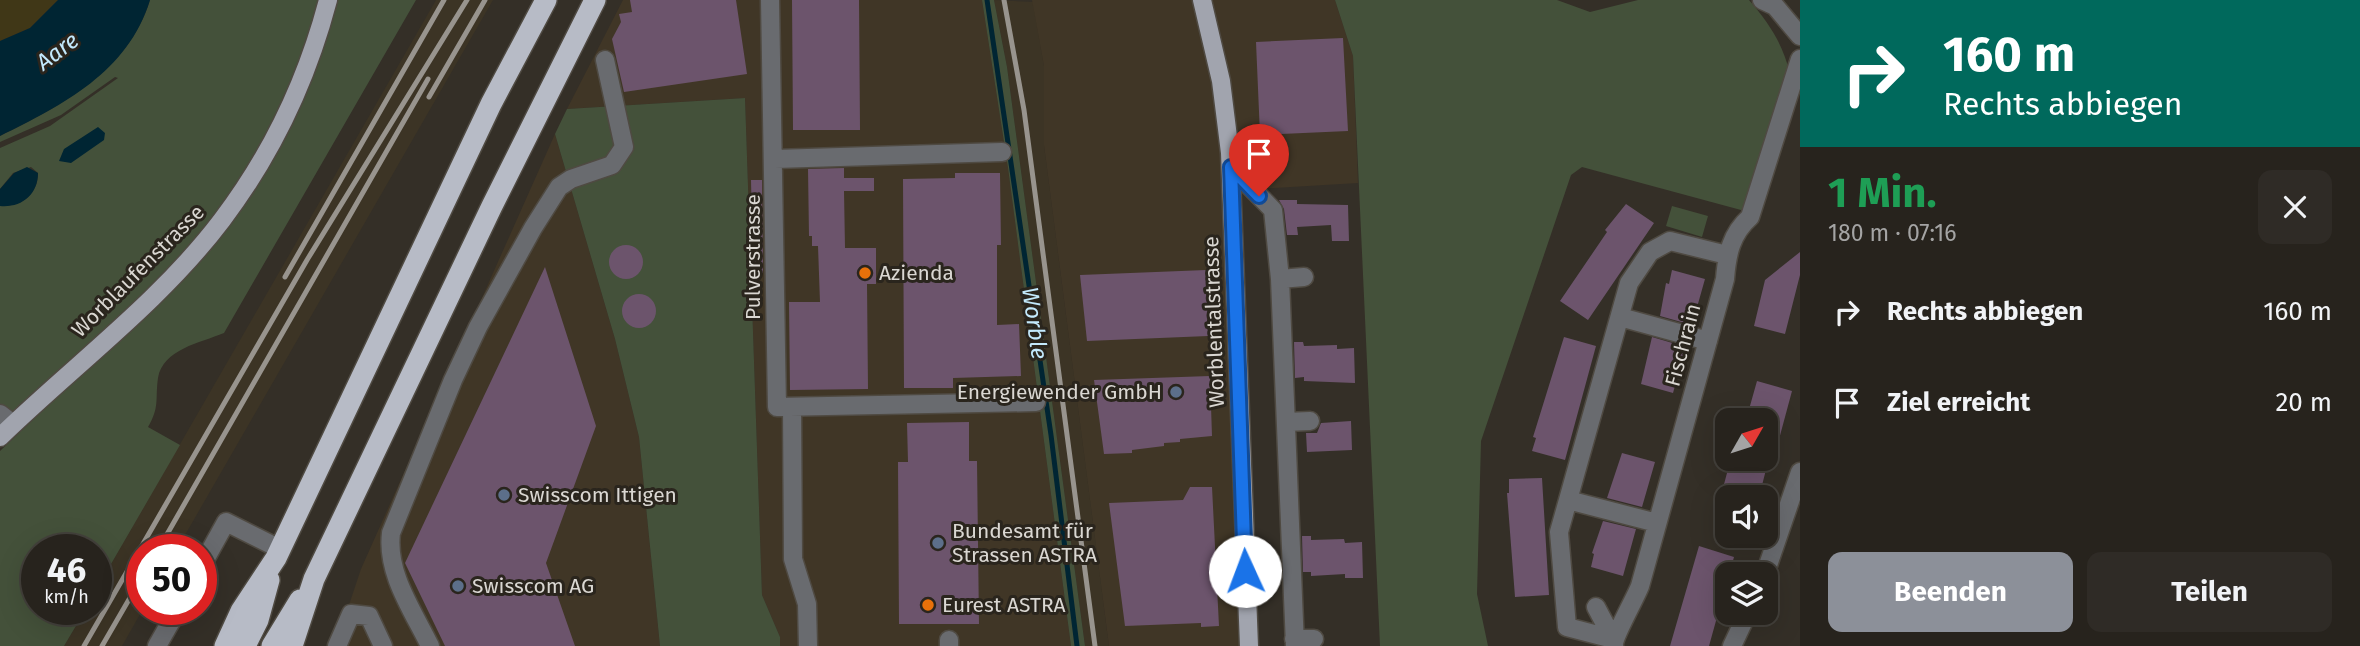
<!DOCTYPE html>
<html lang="de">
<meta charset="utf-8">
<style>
:root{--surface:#27231d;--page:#2f2b26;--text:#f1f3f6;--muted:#a4a4a4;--line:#43403b;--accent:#8c9099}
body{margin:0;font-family:"Fira Sans",sans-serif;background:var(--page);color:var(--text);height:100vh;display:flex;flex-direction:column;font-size:26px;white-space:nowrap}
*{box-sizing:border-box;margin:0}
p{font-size:23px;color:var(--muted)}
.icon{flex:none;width:38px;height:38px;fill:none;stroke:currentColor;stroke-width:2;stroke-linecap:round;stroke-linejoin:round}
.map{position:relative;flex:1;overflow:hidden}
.side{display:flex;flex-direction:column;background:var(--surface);width:560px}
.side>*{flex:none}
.top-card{background:#00695c;color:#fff;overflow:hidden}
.needle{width:46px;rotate:51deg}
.fabs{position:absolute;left:1715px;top:408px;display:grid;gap:14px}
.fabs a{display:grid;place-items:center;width:63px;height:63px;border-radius:14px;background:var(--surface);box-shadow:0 7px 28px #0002,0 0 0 2px var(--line);font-size:35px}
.speed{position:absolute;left:21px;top:534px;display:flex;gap:14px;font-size:35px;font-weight:700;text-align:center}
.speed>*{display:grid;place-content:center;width:91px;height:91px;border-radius:50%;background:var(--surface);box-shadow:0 7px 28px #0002,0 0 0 2px var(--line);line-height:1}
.speed small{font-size:18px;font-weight:400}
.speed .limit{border:10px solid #d22;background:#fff;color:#111}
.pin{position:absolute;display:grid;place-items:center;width:60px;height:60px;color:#fff;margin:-72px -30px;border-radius:50% 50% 50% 0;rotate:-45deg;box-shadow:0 0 7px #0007}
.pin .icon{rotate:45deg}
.me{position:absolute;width:77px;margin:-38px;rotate:358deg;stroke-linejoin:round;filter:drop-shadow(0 0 5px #0008)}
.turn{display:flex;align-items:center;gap:24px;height:147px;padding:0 28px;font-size:32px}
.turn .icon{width:91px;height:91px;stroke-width:2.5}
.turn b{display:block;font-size:49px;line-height:60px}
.round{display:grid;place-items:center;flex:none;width:74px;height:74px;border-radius:14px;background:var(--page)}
.headline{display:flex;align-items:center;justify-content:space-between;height:119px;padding:0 28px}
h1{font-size:42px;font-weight:700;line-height:52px;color:#1e9e55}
.button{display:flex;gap:14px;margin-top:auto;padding:14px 28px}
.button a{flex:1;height:80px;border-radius:14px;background:var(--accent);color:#fff;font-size:28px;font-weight:700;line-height:80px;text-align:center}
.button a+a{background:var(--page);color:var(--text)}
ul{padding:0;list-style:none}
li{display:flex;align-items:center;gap:21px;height:91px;padding:0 28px}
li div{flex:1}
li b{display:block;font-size:26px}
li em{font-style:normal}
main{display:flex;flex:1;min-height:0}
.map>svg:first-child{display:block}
</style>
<main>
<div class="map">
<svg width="1800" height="646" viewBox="0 0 1800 646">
<rect width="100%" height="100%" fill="#342f27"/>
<path fill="#3c3425" d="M436,0h57l-316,549 -35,1 1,59 -21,37h-58l22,-37h10v-19z
M994,0l39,2 11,64v79l65,501h-24l-78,-579z"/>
<path fill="#403626" d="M623,0h359l26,168 63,478h-291v-9l-18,-42 -17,-497 -178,11z
M1032,0h303l18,56 5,127 -135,8 16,455h-130l-65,-501v-79z
M555,134l60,205 24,98 21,209h-332l21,-41 12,-36z"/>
<path fill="#44513a" d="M150,0h177l-19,61 -88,160 -220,215v-230c20,1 38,-11 38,-33l-7,-6 -18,6 -13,16v-41l50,-22 68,-48 -3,-1 -54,38 -61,27v-6c62,-31 128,-65 150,-136z
M337,0h79l-192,333c-24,10 -61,16 -66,45 -3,21 2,29 -10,49l32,18 -84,145v-40h-59v59h49l-22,37h-64v-195l194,-184 34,-41 58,-89 32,-73z
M982,0h12l13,67 78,579h-14l-63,-478z
M1335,0h222l33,12 48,-12h111c20,23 34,44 41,74l-41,131 -8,5 -159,-43 -11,8 -90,266 -4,153 11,52h-108l-27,-590z
M745,98l17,497 18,42v9h-120l-21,-209 -24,-98 -60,-205 12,-25z
M1672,206l36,10 -6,21 -36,-11z"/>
<path fill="#403717" d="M0,0h58l-28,28 -30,13z"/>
<path fill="#002533" d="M58,0h92c-22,72 -87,105 -150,136v-95l30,-13z
M98,127l7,6 -1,7 -33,23 -12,-2 5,-12z
M27,167l11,6c0,22 -17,35 -38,33v-17l14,-16z"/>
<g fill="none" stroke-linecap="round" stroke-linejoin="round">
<path stroke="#002533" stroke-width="5" d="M987,0l64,435 26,211"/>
</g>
<path fill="#6c546c" d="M630,0h106l11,74 -123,18 -12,-53 9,-17 -2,-8 13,-2z
M792,0h67l1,130h-67z
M1343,38l5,93 -88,4 -4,-93z
M844,168v10h30v13h-30l1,57h31v36h-9l1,105 -78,1 -1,-88h31l-2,-56h-6v-10h-3l-1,-67z
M955,173h45l1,72h-4v80l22,-1 2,52 -68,2v10h-49l-1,-209 52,-1z
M751,180h11l1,93h-10z
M1279,200h18v4l51,1 1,36h-17l-1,-16 -34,2 1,8h-11l-3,-26z
M1626,204l28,19 -66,97 -28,-19 47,-69 -2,-2z
M609 262a17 17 0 1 1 34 0a17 17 0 1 1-34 0Z
M1800,252v23l-15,59 -31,-8 11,-46z
M545,267l51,159 -50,137 29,83h-130l-40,-83z
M1206,270l2,66 -121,5 -7,-66z
M1672,270l33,9 -13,46 -32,-9 6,-33 3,1z
M622 311a17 17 0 1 1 34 0a17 17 0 1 1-34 0Z
M1564,337l32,9 -31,114 -33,-9 4,-13 -3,-1z
M1652,337l34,10 -13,46 -32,-9z
M1294,342h9l1,4 33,-1v4l17,-1 1,35 -51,-2v-4l-9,1z
M1210,376l2,60 -32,3v3l-16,1v3l-32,4v3l-28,1 -10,-74z
M1757,381l35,10 -14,52 -12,-4v-19h-20z
M1351,421l1,29 -45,2 -1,-19h11l4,-10z
M969,422v39h8l2,163h-80l-1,-162h10l-1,-39z
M1622,453l33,9 -13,45 -35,-9z
M1731,458h38l-10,39 -36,-9z
M1542,478l7,117 -34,2 -8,-104h2v-14z
M1190,487h22l7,139 -18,1v-4l-76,3 -16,-123 74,-3z
M1603,521l33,8 -13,47 -32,-9 3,-13 -2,-1z
M1302,536h9v4l33,-1 1,4 17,-1 1,36h-18v-4l-34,2v-4h-8z
M1699,546l35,11 -15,53 -10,36h-39z"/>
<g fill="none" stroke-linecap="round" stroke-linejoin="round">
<g stroke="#4f4a42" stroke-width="21">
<path id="minor" d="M770,0l7,407 259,-5
M1762,0l13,6 25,30
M775,159l227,-7
M1231,167l42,43 7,69 15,367
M1280,279l24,-2
M1620,317l88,24
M792,407l1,152 14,45 1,42
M0,414l13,10
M1286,422l24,-1
M1568,500l89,23
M201,567l25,-45 54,27
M1765,574l35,-102
M1596,607l17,32 -46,-12 -8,-95 70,-249 21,-31 20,-11 57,14
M1294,639h20
M949,640v6
M157,646l21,-37
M337,646l14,-32 18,2 14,30
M430,646c-17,-35 -44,-73 -39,-113l62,-153 25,-53 55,-99 26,-41 12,-8 41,-14 12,-18 -19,-87
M1614,646c-1,-9 21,-47 26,-60l85,-307c2,-25 6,-45 25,-62l50,-158
M1732,646l16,-34"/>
</g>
<g stroke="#4f4a42" stroke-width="21">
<path id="major" d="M1202,0l19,81 9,72 19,493
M0,437c73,-71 160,-135 222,-217 50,-66 85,-140 106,-220"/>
</g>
<g stroke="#4f4a42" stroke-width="24">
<path id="highway" d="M225,646l16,-35 35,-53 215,-454 55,-104
M245,646l13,-26 11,-40
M272,646l28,-46
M292,646l22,-67 178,-373 103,-206"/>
</g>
<use href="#minor" stroke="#696b6f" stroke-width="18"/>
<use href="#major" stroke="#a1a4ae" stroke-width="18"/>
<use href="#highway" stroke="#b7bbc6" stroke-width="21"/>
<path stroke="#98948e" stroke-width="5" d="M1004,0l20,110 71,536
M429,97l56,-97
M285,277l159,-277
M158,550l270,-471
M84,646l223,-386 160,-260
M102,646l40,-69"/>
</g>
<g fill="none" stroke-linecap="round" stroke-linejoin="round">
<g stroke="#114b97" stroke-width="18">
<path id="route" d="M1245,571l-14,-404 28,29"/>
</g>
<use href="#route" stroke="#1a73e8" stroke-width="12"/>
</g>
<g fill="#e8710a" stroke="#2a251d" stroke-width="2.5">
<circle cx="865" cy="273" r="7"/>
<circle cx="928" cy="605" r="7"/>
</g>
<g fill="#5c6f8a" stroke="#2a251d" stroke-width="2.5">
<circle cx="1176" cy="392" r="7"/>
<circle cx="504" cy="495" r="7"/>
<circle cx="938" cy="543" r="7"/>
<circle cx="458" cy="586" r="7"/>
</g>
<g text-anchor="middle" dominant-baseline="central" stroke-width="6" stroke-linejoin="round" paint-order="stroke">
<g font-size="21" fill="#dad7d2" stroke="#2a251d">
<text transform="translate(753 257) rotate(-90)">Pulverstrasse</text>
<text transform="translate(138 271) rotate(-45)">Worblaufenstrasse</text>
<text transform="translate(1214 322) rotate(-92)">Worblentalstrasse</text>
<text transform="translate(1683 345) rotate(-75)">Fischrain</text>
</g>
<g font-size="21" fill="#dad7d2" stroke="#2a251d" text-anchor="start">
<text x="879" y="273">Azienda</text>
<text x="1162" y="392" text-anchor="end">Energiewender GmbH</text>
<text x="518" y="495">Swisscom Ittigen</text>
<text x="952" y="531">Bundesamt für<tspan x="952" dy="24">Strassen ASTRA</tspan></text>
<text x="472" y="586">Swisscom AG</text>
<text x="942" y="605">Eurest ASTRA</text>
</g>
<g font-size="23" font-style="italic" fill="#c3e9fc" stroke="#2a251d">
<text transform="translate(57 51) rotate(-37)">Aare</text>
<text transform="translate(1035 323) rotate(82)">Worble</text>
</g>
</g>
</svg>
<div class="fabs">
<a><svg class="needle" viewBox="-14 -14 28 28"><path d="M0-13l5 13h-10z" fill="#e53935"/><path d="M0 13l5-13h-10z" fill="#a4a4a4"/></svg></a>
<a><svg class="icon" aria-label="sound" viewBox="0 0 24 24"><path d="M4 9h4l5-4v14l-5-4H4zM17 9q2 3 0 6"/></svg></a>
<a><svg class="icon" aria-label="layers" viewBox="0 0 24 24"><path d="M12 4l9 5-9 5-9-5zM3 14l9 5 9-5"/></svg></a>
</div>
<div class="speed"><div>46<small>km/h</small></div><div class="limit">50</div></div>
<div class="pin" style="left:1259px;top:196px;background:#d93025"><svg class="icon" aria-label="arrive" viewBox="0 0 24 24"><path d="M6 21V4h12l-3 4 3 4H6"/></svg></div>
<svg class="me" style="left:1245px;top:571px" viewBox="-20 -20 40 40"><circle r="19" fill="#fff"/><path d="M0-13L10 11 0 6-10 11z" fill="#1a73e8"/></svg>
</div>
<section class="side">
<div class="top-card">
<div class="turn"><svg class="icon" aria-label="right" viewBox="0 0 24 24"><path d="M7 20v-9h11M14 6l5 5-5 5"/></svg><div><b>160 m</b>Rechts abbiegen</div></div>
</div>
<div class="headline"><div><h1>1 Min.</h1><p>180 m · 07:16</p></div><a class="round"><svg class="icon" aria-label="close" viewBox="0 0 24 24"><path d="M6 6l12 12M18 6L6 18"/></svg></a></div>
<ul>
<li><svg class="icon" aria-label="right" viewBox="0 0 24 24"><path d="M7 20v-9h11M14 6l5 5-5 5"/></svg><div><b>Rechts abbiegen</b></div><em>160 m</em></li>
<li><svg class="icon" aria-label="arrive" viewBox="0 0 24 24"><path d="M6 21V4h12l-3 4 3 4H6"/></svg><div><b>Ziel erreicht</b></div><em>20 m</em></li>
</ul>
<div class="button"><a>Beenden</a><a>Teilen</a></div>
</section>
</main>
